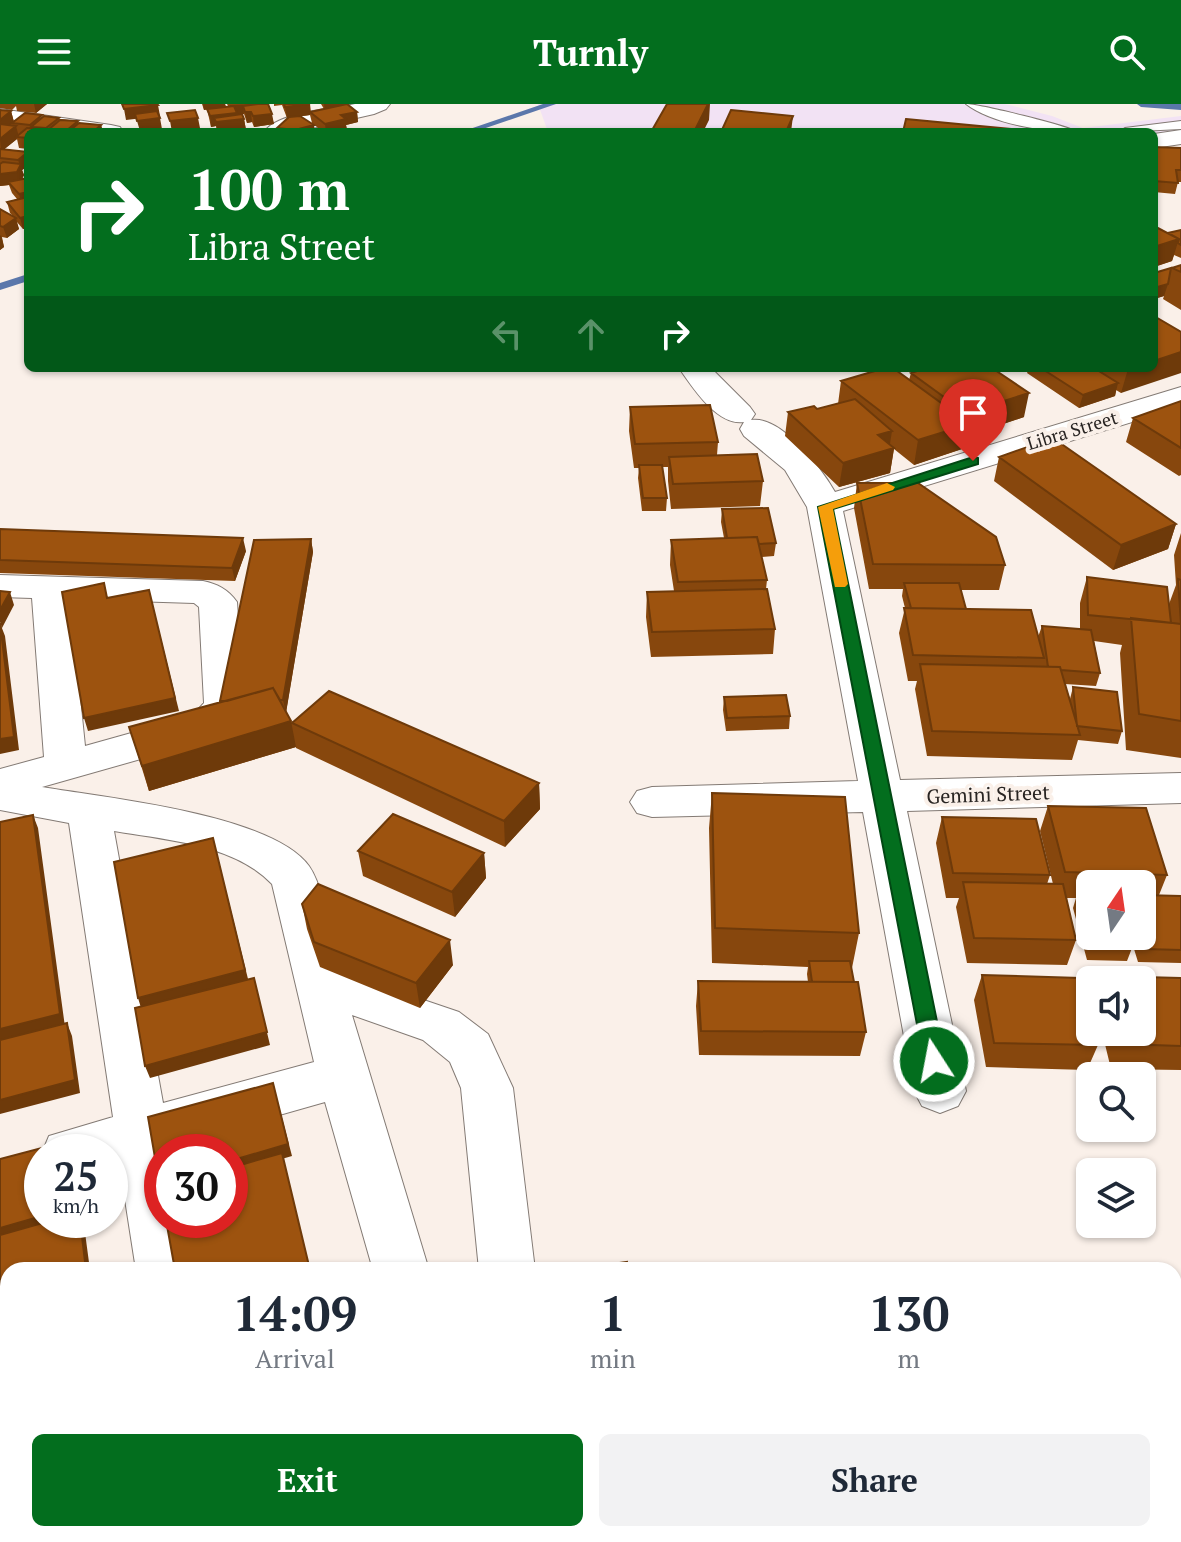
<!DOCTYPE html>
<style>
:root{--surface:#fff;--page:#f2f2f3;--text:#1f2937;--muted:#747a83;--accent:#036e1e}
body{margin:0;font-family:"PT Serif",serif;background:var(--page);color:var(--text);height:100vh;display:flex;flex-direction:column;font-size:30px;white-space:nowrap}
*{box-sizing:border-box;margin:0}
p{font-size:26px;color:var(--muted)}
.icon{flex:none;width:44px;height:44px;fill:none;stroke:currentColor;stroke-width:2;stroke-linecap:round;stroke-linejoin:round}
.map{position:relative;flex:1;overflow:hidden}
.side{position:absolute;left:0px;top:1158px;width:1182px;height:280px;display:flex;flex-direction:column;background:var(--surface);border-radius:24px 24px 0 0;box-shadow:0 2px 6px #0004}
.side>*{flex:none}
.top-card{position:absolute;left:24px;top:24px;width:1134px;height:244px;border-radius:12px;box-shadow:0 2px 6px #0004;background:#036e1e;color:#fff;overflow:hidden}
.needle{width:52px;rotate:13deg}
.tools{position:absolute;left:1076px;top:766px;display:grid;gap:16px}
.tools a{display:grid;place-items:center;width:80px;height:80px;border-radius:12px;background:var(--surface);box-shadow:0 2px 6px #0004;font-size:40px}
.speed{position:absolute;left:24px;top:1030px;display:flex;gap:16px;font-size:40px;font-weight:700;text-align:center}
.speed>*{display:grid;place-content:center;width:104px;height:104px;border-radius:50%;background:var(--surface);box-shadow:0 2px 6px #0004;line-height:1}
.speed small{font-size:20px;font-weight:400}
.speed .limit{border:12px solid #d22;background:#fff;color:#111}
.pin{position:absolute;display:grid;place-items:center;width:68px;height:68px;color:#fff;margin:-82px -34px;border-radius:50% 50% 50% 0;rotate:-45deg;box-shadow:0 0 8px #0007}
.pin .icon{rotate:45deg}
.me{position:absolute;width:88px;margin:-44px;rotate:349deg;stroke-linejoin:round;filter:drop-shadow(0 0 6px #0008)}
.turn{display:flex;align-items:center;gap:28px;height:168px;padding:0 32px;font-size:36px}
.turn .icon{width:104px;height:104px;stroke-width:2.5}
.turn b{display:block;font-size:56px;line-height:68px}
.lanes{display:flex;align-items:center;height:76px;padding:0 32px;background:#0003;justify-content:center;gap:40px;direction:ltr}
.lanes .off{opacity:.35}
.eta{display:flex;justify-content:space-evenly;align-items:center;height:136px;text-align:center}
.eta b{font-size:48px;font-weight:700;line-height:56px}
.cta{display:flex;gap:16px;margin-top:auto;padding:16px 32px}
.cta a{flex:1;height:92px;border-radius:12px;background:var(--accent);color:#fff;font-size:32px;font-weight:700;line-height:92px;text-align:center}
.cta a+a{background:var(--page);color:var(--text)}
header{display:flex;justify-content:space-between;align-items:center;height:104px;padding:0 32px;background:var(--accent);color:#fff;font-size:36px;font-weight:700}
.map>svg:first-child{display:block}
</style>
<header><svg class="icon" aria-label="menu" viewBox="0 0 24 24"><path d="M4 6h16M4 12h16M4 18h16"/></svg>Turnly<svg class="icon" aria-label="search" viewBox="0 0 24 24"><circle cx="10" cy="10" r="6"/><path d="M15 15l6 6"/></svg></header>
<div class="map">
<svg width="1181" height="1438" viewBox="0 0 1181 1438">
<rect width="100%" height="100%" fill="#faf0e9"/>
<path fill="#f2e2f4" d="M538,0h467l47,12 31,12 98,-12v16l-27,3v-3h-606z"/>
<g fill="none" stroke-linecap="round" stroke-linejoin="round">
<path fill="#5b77ab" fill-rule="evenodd" d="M543,0h13l-82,28h-13z
M1137,0h44v6l-40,-3z
M28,170v7l-28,9v-7z"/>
<g stroke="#837a74" stroke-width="2">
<path id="service" d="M966,0c13,0 103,22 111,28 -32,0 -85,-8 -111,-28z
M1181,17v8l-62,3 6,-4z
M408,1430h52l-3,8h-52z"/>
</g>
<g stroke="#837a74" stroke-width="2">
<path id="minor" d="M355,0h35l-4,5 -12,5 -79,18h-31c14,-20 68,-23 91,-28z
M0,5l111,16 9,2 3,5h-62l-61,-9z
M1181,26v14l-27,4v-14z
M679,264h32l39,39 5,7 -4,6c30,-5 71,49 84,72l346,-105v20l-338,104 57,269 281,-7v30l-274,8 59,280 -8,15 -18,7 -18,-7 -8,-15 -51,-279 -211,5 -15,-4 -7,-11 7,-11 15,-4 206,-6 -51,-274 -22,-37 -41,-34 -4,-7 4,-7c-27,4 -51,-34 -65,-54z
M0,471l203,6c14,3 25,8 34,21l7,104 -22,30 -180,51c64,11 229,27 267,79 15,21 25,79 32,106l118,40 29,22 25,54 22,182h-56l-18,-182 -11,-26 -27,-22 -71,-25 77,255h-56l-48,-168 -155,44 1,6h-9v68h21l9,50h-56l-17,-109 -9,2v-11l-68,1 7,-17 64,-19 -44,-294 -69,-13v-41l44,-12 -12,-159 -32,-1zM70,495l124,4 5,4 5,96 -12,13 -107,30zM114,727c52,9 120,13 158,53l42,178 -151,41z
M175,1430h64l1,8h-64z
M448,1430h64l3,8h-64z"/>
</g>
<use href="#service" fill="#fff" fill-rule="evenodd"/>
<use href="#minor" fill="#fff" fill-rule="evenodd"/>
</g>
<path fill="#87470d" d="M0,0h47l-11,9 -19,-2 -1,-5 -4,4 -12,-2z
M202,0h23l1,3 2,-1 -1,-2h41l6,20 -20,3 -2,-5 -5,1 -3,-9 -7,1 7,4 2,11 -29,2 -1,-6 -5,1 -4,-18 -3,1z
M274,0h36l1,8 13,-3 -3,-5h27l9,8 1,10 -12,3 1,5 -10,2h-14l-11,-9 -2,-8 -14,2 19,15h-43l5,-1v-3l12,-11 -2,1 -5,-13 -8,1z
M0,6l11,1 3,11 29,-5 35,4v2l23,2 2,7h-75v17l-9,-1 -2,-9 -13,10 24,3v14l-6,4 2,5 -2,4 6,-1v50l-5,1 -7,-8 3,8 -12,9 -5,-1 2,10 -4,3v-41l13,7 -3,-3 -3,-11 10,-3 -5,-6 -3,-8 -9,1z
M1154,43l27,1v34h-3l-3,12 -21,-2z
M1154,122l14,7 13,-3v28l-7,-3 -2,6 -18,6z
M1181,161v45l-18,-11 1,-3 -10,3v-26z
M1029,264h125l-33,25 -5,-3 -1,6 -36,12 -52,-35z
M911,269l113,44 -57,19 -2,12 -51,17 -20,-16 -4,24 -51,14 -54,-51 3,-24 29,-3 21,-5 3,-23 68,-1z
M1181,297v74l-2,1 -53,-34 7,-24z
M630,303l88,35 -1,13 46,26 -3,25 -89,3 -3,-28v-14h-6l5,31 -1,13h-24l-4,-33 1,-10h-5l-5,-37z
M999,353l177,67 -8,25 -55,21 -119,-89z
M857,379l148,82 -6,25h-38l5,19 72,28 4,-11 38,3v-26l7,-26 82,27 7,-19 -2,-30 7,-22v225l-55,-8 -6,-97 2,-8 -28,-4 6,32 -4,13 -31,-2 5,15 3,-12 49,44 -4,13 -40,-4 -6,20 -145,-4 -12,-67 2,-8h-9l-9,-48 6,-25 -3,-12 1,-7h-34l-15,-81z
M722,405l54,34 -2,13 -12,1 5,23 -1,9 9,40 -2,25 -122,3 -5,-40 1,-25 27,-1 -4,-26 1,-25 53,-2 -3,-16z
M0,425l246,22 -11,30 -235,-8z
M311,435l2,13 -27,160 6,11 247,60 1,26 -35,38 -209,-99v-1l-147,44 -20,-64 91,-24v-2z
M724,593l66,19 -1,13 -63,2 -3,-21z
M712,689l147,140 -7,35h-1l15,64 -6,24 -161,-1 -3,-49 2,-25 110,1 -1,-8 1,-7 -96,-4 -3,-135z
M1048,702l119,69 -8,20 22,1v67l-43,-1 -8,-26h12v-52h-52v52l42,12 -5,13 -40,-1 -14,-52 3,-10h-10l10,42 -9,25 -100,-2 -11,-56 3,-9h-13l-10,-55 6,-26 108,58 -3,9h6l-13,-53z
M358,747l126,2 2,25 -31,39 -92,-41z
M302,800l151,61 -33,43 -100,-41 -13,-38z
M982,871l116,70 -11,25 -101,-3 -12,-67z
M1104,872l77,2v92l-70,-1 -9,-37h40v-52h-40z"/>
<path fill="#6e3a0a" d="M34,0h13l-11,9z
M203,0h22l1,3 -22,3z
M256,0l-5,9 1,9 -5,1 -2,-11 -2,-6 1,8 -7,1 7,4 2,11 -28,2 -4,-14 2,8 -5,1 -1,-11 22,-3 -2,-8z
M310,0v11l-23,3 -2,-11z
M324,0h24l-23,7z
M708,0h2l-1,16 -6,12h-9z
M158,1l2,11 -34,4 -2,-11z
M11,7l3,11 -14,11v-13z
M357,8l1,10 -12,3 1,5 -10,2h-11l-1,-8 16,-9z
M272,10l2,10 -20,3 -1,-11z
M793,12l-2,16h-5z
M160,14l2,11h-3v3l-19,-1 -3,-10z
M198,14l2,10 -28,4 -2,-11z
M101,21l2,7h-10z
M314,21l1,7h-20v-2z
M16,22l3,11h-3l1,2 -16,13 -1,-13z
M28,48v14l-6,4 2,5 -4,8 -12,-1 1,3 -9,1v-12l20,-8 -2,-6z
M28,88v12l-6,2 -3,-12z
M28,112v12l-5,1 -3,-11z
M16,114l3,11 -12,9 -4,-11z
M1,131l3,12 -4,3v-14z
M1179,135l-7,22 -18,6v-20z
M1168,180l-4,12 -10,3v-11z
M1181,248v21l-60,20 7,-24 26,-1v-7z
M1118,279l-3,13 -36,12 4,-13z
M1029,289l-5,24 -57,19 -2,12 -51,17 4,-25 46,-14 2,-13z
M892,327l-3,19 5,-2 -4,25 -51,14 4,-24 35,-28z
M1176,420l-8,25 -55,21 8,-25z
M243,434l3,13 -11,30 -3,-13z
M311,435l2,13 -27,161 -3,-13z
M149,486l30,121 -91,20 -4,-13z
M10,488l4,13 -12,23 -2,-6v-12z
M0,519l5,13 14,114 -19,4z
M291,617l5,26 -147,44 -7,-25z
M539,679l1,26 -35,38 -1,-26z
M33,711l5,13 27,199 -65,17v-15z
M213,734l36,145 -107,28 -4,-13z
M484,749l2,25 -31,39 -3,-25z
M450,836l3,25 -33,43 -4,-25z
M254,874l16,67 -120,33 -5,-12z
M67,919l5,13 8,57 -80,21v-14z
M273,979l19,73 -62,18v-13z
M76,1035l6,13h-4z
M42,1112v4h34l-76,22v-14z
M80,1116h2l2,5 6,45h-4z
M120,1430h5l1,8h-5z
M291,1430h31l-22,8h-32z"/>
<path fill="#9d530f" stroke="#6e3a0a" stroke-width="2" d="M122,0h35l1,1 -34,4z
M258,0h10l4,10 -19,2 -2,-4h-6l-2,-6z
M284,0h26l-25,3z
M347,0l10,8 -16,3 5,4 -21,5 -15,-12z
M667,0h41l-14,28h-43z
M234,2l3,7 -27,3 -3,-7z
M0,6l11,1 -11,9z
M195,6l3,8 -28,3 -3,-8z
M731,6l62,6 -7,16h-65z
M157,7l3,7 -23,3 -2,-7z
M25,9l17,2 -12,10 -18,-2z
M242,10l2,5 -28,3 -2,-4z
M44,12l15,2 -13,10 -15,-1z
M300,12l14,9 -19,5 -18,-2 12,-11z
M906,15l104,10 -1,3h-106z
M60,16l18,1 -12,10 -18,-1z
M79,19l22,2 -8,7h-25z
M0,20l16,2 -16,13z
M144,23l15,2 -4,3h-16z
M27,24l19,2 -2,2h-16v6l-12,-1z
M284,25l6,3h-18z
M1154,43l27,1v22h-5l2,13 -24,-2z
M0,45l28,3 -10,8 -18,-2z
M3,58l18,2 -4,8 -17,2v-10z
M28,74v14l-9,2 -11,-12z
M28,93v19l-8,2 -13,-16z
M0,105l16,9 -13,9 -3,-1z
M1154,122l25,13 -25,8z
M1181,126v15l-3,-2 1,-4 -11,-6z
M1181,161v7l-9,-4z
M1171,164l-3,16 -14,4v-15z
M1154,212l27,16v20l-27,9z
M885,264h8l77,56 -52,16 -77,-59z
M926,264h66l37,25 -63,20 -55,-40z
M1041,264h53l24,15 -35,12z
M855,295l37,32 -14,4 16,13 -51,15 -55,-51 26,-6 3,3z
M1181,297v47l-48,-30z
M710,301l8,37 -83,2 -5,-37z
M1053,334l123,86 -55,21 -122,-88z
M757,350l6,27 -90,3 -4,-27z
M639,361h23l5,33h-24z
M857,379h61l78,54 9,28 -132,-1z
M768,404l8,35 -17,1 -2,-7 -30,1 -5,-29z
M0,425l243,9 -11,30 -232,-8z
M757,433l10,43 -89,2 -7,-42z
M311,435l-28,161h-3l-7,-12 -46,13h-7l34,-161z
M1087,473l80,10 4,36 -83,-8z
M1178,475l3,1v44z
M104,479l3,15 42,-8 26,108 -91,20 -22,-126z
M904,479h55l7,26 -55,-1z
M767,485l8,40 -123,3 -5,-40z
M0,487l10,1 -10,18z
M904,504l127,2 13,48 -131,-3z
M1131,514l50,6v97l-42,-7z
M0,519l14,114 -14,2z
M1042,522l49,4 9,43 -39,-3 -1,-3h-12z
M920,560l140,3 20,68 -148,-4z
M1073,583l44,5 5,39 -45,-5z
M273,584l18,33 -149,45 -13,-39z
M329,587l210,92 -35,38 -212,-98z
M786,591l4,21 -63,2 -3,-21z
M712,689l133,4 14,136 -144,-5z
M1048,702l98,2 21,67 -102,-3z
M393,710l91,39 -32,39 -94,-41z
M33,711l27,199 -60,15v-207z
M942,713l94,2 14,56 -97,-2z
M213,734l32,132 -107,28 -24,-136z
M963,778l100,2 13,56 -102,-2z
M318,780l132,56 -34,43 -102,-41 -12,-38z
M1078,790l12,1v41h39l3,12 -40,-1z
M1142,791l39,1v54l-37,-1 -4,-13h2z
M809,857h41l4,21h-42z
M982,871l98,3 10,38v16h4l4,13 -104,-2z
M1104,872l77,2v68l-59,-2 -4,-12h24v-52h-37z
M254,874l13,54 -122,34 -10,-58z
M698,877l160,1 8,50 -165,-1z
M67,919l8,57 -75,20v-60z
M273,979l15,61 -58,17v-9h-68v29h-3l-11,-64z
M76,1035l2,13h-36v64l-42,12v-69z
M282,1049l28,117h-135l-9,-50h64v-52z
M53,1116h27l6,50h-78v264h112l1,8h-121v-307z
M627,1158l1,8h-57z
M221,1430h70l-23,8h-46z
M579,1430h98l2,8h-99z"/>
<path fill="#036e1e" stroke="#024814" stroke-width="2" d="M973,353l5,1v6l-145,45 112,552 -3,7 -8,2 -7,-2 -3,-7 -106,-554z"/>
<path fill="#f59e0b" d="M887,379l8,4 -2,3 -60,19 15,75 -3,3h-10l-17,-80z"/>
<g text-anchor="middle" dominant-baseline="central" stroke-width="8" stroke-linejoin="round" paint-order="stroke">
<g font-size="18" fill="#282422" stroke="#faf0e9">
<text transform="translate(1072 326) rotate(-17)">Libra Street</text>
</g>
<g font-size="20" fill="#282422" stroke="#faf0e9">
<text transform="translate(988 690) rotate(-2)">Gemini Street</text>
</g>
</g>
</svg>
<div class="tools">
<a><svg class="needle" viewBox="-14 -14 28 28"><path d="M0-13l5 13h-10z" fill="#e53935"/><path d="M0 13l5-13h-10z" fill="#747a83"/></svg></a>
<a><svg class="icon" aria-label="sound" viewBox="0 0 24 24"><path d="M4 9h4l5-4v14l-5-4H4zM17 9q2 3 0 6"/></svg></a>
<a><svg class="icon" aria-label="search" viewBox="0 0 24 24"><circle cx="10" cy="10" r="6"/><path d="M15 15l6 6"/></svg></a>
<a><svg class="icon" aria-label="layers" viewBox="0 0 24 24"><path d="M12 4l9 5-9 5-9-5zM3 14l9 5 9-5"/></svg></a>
</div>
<div class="speed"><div>25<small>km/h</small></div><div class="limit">30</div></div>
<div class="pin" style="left:973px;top:357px;background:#d93025"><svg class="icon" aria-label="arrive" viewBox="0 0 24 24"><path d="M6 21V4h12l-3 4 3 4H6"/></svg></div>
<svg class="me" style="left:934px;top:957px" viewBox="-20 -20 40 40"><circle r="17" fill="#036e1e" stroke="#fff" stroke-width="3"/><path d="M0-11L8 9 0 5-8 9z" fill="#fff"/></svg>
<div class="top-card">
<div class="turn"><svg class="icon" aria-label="right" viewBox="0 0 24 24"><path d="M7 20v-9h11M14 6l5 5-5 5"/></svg><div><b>100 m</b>Libra Street</div></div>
<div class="lanes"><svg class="icon off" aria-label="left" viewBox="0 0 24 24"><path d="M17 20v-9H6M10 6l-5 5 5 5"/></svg><svg class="icon off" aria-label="ahead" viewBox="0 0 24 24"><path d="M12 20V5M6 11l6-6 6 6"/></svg><svg class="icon" aria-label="right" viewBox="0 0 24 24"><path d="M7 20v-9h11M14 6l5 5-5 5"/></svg></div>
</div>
<section class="side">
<div class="eta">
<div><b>14:09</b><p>Arrival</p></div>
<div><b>1</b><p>min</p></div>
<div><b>130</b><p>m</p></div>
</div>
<div class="cta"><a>Exit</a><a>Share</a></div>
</section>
</div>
